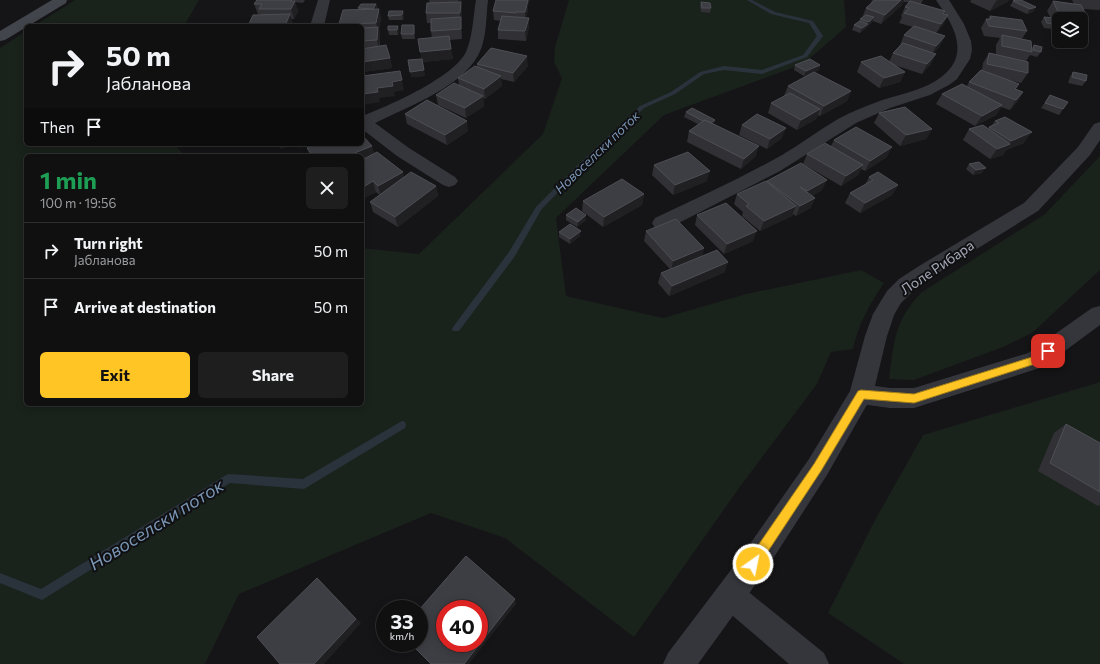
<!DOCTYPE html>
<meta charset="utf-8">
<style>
:root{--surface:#101011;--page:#1e1e1f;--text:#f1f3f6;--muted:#9c9d9f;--line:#303031;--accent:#ffc525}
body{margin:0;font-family:Commissioner,sans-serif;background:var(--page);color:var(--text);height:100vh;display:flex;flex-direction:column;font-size:15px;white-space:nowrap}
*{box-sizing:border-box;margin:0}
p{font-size:13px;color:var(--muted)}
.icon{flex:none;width:22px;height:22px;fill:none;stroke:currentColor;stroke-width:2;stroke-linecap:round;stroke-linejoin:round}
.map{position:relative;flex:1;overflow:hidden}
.sheet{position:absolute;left:24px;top:154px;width:340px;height:252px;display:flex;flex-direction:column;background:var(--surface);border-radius:6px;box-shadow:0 2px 10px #0003,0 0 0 1px var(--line)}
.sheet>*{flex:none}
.hud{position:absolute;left:24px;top:24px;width:340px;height:122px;border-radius:6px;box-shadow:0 2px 10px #0003,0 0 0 1px var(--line);background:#101011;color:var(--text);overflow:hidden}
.controls{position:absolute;left:1052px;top:12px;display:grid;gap:8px}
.controls a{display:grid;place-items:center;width:36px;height:36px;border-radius:6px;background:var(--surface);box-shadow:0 2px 10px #0003,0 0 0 1px var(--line);font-size:20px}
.speed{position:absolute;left:376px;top:600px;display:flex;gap:8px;font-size:20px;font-weight:700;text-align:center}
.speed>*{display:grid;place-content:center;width:52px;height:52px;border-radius:50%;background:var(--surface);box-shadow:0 2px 10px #0003,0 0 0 1px var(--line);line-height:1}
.speed small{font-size:10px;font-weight:400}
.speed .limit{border:6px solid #d22;background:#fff;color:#111}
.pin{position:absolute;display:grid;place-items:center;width:34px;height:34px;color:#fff;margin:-17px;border-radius:8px;box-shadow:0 2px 6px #0006}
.me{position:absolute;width:44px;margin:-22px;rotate:33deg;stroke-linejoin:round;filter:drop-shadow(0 0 3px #0008)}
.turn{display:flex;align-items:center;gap:14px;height:84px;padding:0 16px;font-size:18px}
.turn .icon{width:52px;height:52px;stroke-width:2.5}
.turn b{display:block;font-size:28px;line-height:34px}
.then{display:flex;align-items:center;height:38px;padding:0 16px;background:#0003;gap:8px;font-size:15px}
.round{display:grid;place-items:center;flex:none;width:42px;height:42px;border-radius:6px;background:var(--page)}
.head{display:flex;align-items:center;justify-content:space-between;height:68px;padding:0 16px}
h1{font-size:24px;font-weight:700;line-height:30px;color:#1e9e55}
.action{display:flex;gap:8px;margin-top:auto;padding:8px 16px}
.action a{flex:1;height:46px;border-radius:6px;background:var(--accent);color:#111;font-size:16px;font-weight:700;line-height:46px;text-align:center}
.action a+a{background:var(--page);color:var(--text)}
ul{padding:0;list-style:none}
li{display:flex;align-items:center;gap:12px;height:56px;padding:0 16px;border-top:1px solid var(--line)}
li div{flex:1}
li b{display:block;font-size:15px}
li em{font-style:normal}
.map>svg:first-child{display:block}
</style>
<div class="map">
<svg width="1100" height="664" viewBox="0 0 1100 664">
<rect width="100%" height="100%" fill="#151517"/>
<path fill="#1a221c" d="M75,0h124l-15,26h-150z
M569,0h275l2,27 -43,37 -139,51 -108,103 10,78 97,22 83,-24 115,-24 23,13c-15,22 -25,40 -31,66l-22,3 -14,32 -75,100 -108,153 -129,-99 -74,-25 -192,81 -34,70h-205v-616l26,-17v113h148l11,12h-159v248h336v-156l57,6 124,-120 19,-56 -8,-16 1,-15z
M1100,156v114l-68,63 -29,14 -89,33 -25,-1c5,-38 5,-58 33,-87l123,-78z
M1100,382v282h-196l-76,-51 46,-91 49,-87z"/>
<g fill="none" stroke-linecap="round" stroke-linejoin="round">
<path fill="#2a333c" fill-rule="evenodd" d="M747,0h5l23,12 38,9 10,15 -16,21 -45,17 -38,-4 -20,4 -29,20 -31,14 -62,59 -41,43 -26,46 -56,75h-6l-1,-2 1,-2 56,-75 27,-45 42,-42 62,-59 31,-14 29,-20 24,-6 38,4 41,-15 14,-19 -8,-13 -38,-9z
M402,421l3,1 1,3 -1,3 -101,61 -74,-6 -188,117 -42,-17v-10l41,16 185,-114 3,-1 74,5z"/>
<path fill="#35363c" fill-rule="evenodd" d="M318,0h12l-6,26h-14z
M476,0h12c-2,16 -1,33 -7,49 -13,36 -74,58 -106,74l34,25 46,29 3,4 -3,4 -6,2 -6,-2 -46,-29 -35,-27v-13c27,-10 92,-39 104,-64 7,-16 7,-35 10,-52z
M936,0h13l15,24 7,17 1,9 -2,9 -13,20 -8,6 -19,10 -40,13 -34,15 -76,48 -111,57 -7,2 -7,-2 -3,-5 3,-5c43,-20 86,-40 127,-63 19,-11 37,-25 56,-36 13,-7 26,-12 39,-17 25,-9 59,-13 75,-36 15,-23 -4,-48 -16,-66z
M1100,306v19l-57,42 -129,41h-24l-29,-4 -8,-3 -4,-7 4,-7 8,-3 29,4h24l114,-35 64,-45z
M730,580l10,5 84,68 5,11h-40l-69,-59 -5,-10 5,-10z"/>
<path fill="#35363c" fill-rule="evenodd" d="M1100,122v18l-10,15 -52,56 -105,65 -20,15 -12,12 -7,12 -7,21 -14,58 -4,7 -42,74 -64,99 -65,90h-35l5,-11 75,-99 66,-95 41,-68 15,-55 8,-22 14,-23 12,-12 20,-13 105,-63 54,-56 16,-23z"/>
<path fill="#43454c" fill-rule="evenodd" d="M52,0h15l-1,3 -61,37 -5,1v-10z"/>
</g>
<path fill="#313135" d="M257,0h48l-2,3 -8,-1 3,9 -4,8h-3l2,5 -32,-9v-1h-3l-4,-10z
M429,0h33l-1,2 1,10 -1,10 1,17 -13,1 4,19 -31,3 3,14 -14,1 21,-39 -1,-7v-8h-4l-1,-10 4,-10z
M872,0h51l-2,4 -3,-1 30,12 -5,10 -7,8 4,13 -7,7 -2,11 -9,10 -28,-9 11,7 -5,10 -21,6 -22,-16 4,-10h28l4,-9 7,-8 4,-10 9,-8 -14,-4 3,-6 -1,-1 4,-9 4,-5h-6l-1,3 -21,19 -8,-3 -7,7 -6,5 -8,-3 2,-5 8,-7 4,-10 4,-3z
M971,0h38l-2,2 -17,9 -20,-9z
M1072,0h28v9l-1,1 -16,-1 4,7 -6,8v-5h-22v11l-15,-2 -3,-6 3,-5h6l-3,-6 6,-10 21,3z
M1013,1l23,6 -3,5 -6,2 -17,-8z
M701,2l10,6 -1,5 -9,-1 -1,-5z
M376,4l5,14 -2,11 1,7v10l10,12 2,10 -29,4 -1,-46h-23v-2l19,-15v-1z
M528,6v4l-2,7 3,10 -3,14 -28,-2v-9l3,-9 -7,-1 -1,-9z
M389,11l15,5 -1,4h-14l-1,-4z
M990,16l37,15 -5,8 10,9 2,-3 7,7 -4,5 -7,-2 -4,6 2,12 -7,10 -12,-3 10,4 -3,5 7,3 -6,10 -7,8 -9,-3 -5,8 -21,11 -39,-22 6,-10 25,-8 2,-4 13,-12 1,-7 6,-10 7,1v-9l4,-7 -16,-2 -3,-8 5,-9h2z
M398,26l1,5 -1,4h-9l-1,-5z
M415,30v9h-13l-1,-5z
M477,64l51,2 -14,16 -13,-3 1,7 -17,13 -2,-1 1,8 -18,12 -28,-13 -2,-10 23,-10 -1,-7 19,-11z
M795,65h25l-1,5 -15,6 -10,-6z
M1073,72l13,9 -4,5 -14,-3 2,-6z
M788,86l63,5 -4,10 -27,15 -2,-1 -2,4 -19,11 -29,-17 3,-10 13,-7z
M1050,95l18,7 -9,13 -18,-7z
M686,112l28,12 42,32 -15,13 -54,-27 2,-11 9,-7 -14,-7z
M879,113l53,16 -6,10 -26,7 -26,-23z
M405,114l63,17 -21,14 -40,-21z
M1005,117l19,26 -18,7 -3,5 -13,4 -27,-19 6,-11h19l1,-2 2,-1 4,-5z
M742,125l40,13 -15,11 -28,-14z
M834,140l53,17 -22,14 -4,-2 -3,6 -17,11 -38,-22 4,-10 24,-8z
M307,148l67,6 30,24 32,8 2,10 -40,31 -25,-15 -3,-10 10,-7 -4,-3 -14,7v-43h-52z
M969,164l13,9 -9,2 -7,-6z
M654,165l53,16 -34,14 -21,-20z
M869,177l29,8 -6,10 -32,18 -15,-10 5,-10 15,-8z
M767,181l55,9 -10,6 3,2 -5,10 -14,8 -3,-2 -1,2 -32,15 -18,-15 1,-4 -9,-8 3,-10 29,-12z
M644,194l-2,11 -39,22 -21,-16 1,-10z
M566,215h20v5l-9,7 -11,-7z
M697,215l56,26 -29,13 -29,-29z
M646,231l58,17 -2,8 23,16 -56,24 -11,-13 3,-10 9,-4 -26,-28z
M559,232l21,4 -10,8 -11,-7z
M1066,424l34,19v62l-2,1 -60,-35 16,-38z"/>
<path fill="#202023" d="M292,0h2l1,2v-1l3,10 -4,8 -3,-10v-8z
M458,0h4l-1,2 1,10 -1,10z
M527,0h3l-2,6v4l-3,12v-10z
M901,0h3l-2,5 -21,19 4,-9z
M998,0h11l-2,2 -17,9 6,-10z
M376,4l1,5h-4z
M1036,7l-3,5 -6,2 3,-5z
M379,9l2,9 -2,11 1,7 -1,14 -2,-10 1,-8 -2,-9z
M403,11l1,5 -1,4 -1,-5z
M290,14l3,10 -1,2h-7z
M948,15l-5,10 -7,9 5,-10z
M874,17l-2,5 -12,11 2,-5z
M529,18v9l-3,14 -1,-10z
M414,25l1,5v9l-1,-5z
M398,26l1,5 -1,4 -1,-5z
M945,36l-5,10 -9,10 5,-10z
M451,49l2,10 -31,3 -2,-10z
M936,54l-5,10 -9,10 5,-10z
M527,56l1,10 -14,16 -1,-9z
M390,58l2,10 -29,4 -1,-10z
M820,65l-1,5 -15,6 2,-5z
M424,70l1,6 -14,1 -1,-5z
M905,72l-5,10 -21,6 5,-10z
M501,76l1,10 -17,13 -1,-10z
M402,80l2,10 -10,2 -2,-10z
M393,86l2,10 -16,2 1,4 -17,3 -1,-11 15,-6z
M851,91l-4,10 -27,15 4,-10z
M1023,92l-6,10 -7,8 6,-10z
M483,96l1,10 -18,12 -1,-10z
M1002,105l-6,10 -21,11 7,-10z
M820,109l-4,10 -19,11 4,-10z
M715,120l-1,5 -5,-1z
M467,121l1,10 -21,14 -2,-10z
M786,128l-4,10 -15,11 3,-10z
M932,129l-6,10 -26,7 6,-11z
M1032,132l-8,11 -18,7 -3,5 -13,4 7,-10 12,-4 2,-4z
M279,144h16l-14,5z
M299,144h12l-11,4z
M372,146l3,10 -13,6v-6h-15z
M759,146l-3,10 -15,13 3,-10z
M892,147l-5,10 -22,14 5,-10z
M863,165l-5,10 -17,11 5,-10z
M986,168l-4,5 -9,2 3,-5z
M710,171l-3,10 -34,14 2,-10z
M403,172l2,11 -24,13 -3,-10z
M827,180l-5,10 -19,11 4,-10z
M373,181l3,11 -14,7v-11z
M898,185l-6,10 -32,18 5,-10z
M436,186l2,10 -40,31 -3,-10z
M644,194l-2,11 -39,22 1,-10z
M815,198l-5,10 -14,8 4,-10z
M796,206l-4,10 -32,15 4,-10z
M586,215v5l-9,7 1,-5z
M581,231l-1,5 -10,8v-5z
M757,231l-4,10 -29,13 3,-10z
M704,248l-3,10 -30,13 2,-10z
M728,262l-3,10 -56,24 3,-10z
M317,578l6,6 38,39 -37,41h-10z
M515,599l1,5 -47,60h-5z"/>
<path fill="#3d3e43" stroke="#4e4f55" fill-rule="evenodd" d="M257,0h35l-1,1h4l-4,8h-32l3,-5h-8z
M496,0h32l-3,12h-9v1l-23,-2z
M875,0h26l-16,15 -19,-7z
M1016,0h5l15,7 -6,2 -17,-8z
M910,1l35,10 -2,3 5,1 -7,9 -37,-11 5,-5 -4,-1z
M1053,1l28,4 6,11 -29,-4z
M461,2l-1,11h-34l1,-10z
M701,2l9,1 1,5h-9z
M361,4h15l-3,5 -15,-1z
M379,9l-3,14 -37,1 4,-14z
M389,11h14l-1,4 -14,1z
M290,14l-5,12h-37l5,-11z
M866,15l8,2 -5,5 -9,-3z
M502,16l27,2 -4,13 -27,-1z
M990,16l32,4 5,11 -38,-5 -3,-7h5z
M461,17v12l-30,2v-12z
M1044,17l20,2h-5v6l-12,-2z
M860,21l8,3 -6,4 -8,-3z
M402,25h12v9h-13z
M388,26h10l-1,4h-9z
M914,26l31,10 -9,10 -32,-11z
M378,27l-1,13 -15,1v-13z
M1002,35l29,6 1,11 -30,-6z
M449,36l2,13 -31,3 -2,-13z
M903,43l33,11 -9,10 -34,-11z
M386,45l4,13 -28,4v-13z
M1034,45l8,2 -1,5 -8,-2z
M491,48l36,8 -14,17 -36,-9z
M989,53l39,9v11l-41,-9z
M881,56l24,16 -21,6 -23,-16z
M422,59l2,11 -14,2 -2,-12z
M810,59l10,6 -14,6 -11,-6z
M475,66l26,10 -17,13 -26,-11z
M981,70l38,14 -4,5 8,3 -7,8 -47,-18z
M400,71l2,9 -10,2 1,4 -16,2 1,4 -16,2v-18z
M814,72l37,19 -27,15 -36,-20z
M1073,72l14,3 -1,6 -14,-4z
M454,83l29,13 -18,12 -29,-13z
M962,84l40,21 -20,11 -40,-22z
M790,93l30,16 -19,11 -30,-17z
M1050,95l18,7 -5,7 -18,-6z
M427,100l40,21 -22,14 -40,-21z
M905,107l27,22 -26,6 -27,-22z
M692,108l23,12 -4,3 -6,-3 -2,1 -17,-9z
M757,114l29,14 -16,11 -28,-14z
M1005,117l27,15 -21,9 -22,-14 10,-4 -4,-2z
M705,120l54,26 -15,13 -55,-28z
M983,125l27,19 -13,5 -28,-20z
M856,127l36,20 -22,14 -36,-21z
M362,135l10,11 -25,10h-34l-6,-8 9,-4h46z
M825,143l38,22 -17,11 -39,-22z
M377,152l26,20 -25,14 -5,-5 -11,7v-28z
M688,152l22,19 -35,14 -21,-20z
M979,162l7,6 -10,2 -7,-6z
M801,163l26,17 -20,11 -7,-4 15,11 -15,8 -33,-25z
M411,172l25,14 -41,31 -25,-15z
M878,172l20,13 -33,18 -15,-10 23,-13 -4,-3z
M622,179l22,15 -40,23 -21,-16z
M766,181l30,25 -32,15 -18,-15 3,-2 -12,-10z
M726,203l31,28 -30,13 -30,-29z
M576,208l10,7 -8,7 -12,-7z
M676,219l28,29 -31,13 -27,-30z
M570,224l11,7 -11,8 -11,-7z
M717,250l11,12 -56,24 -11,-13z
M1066,424l34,19v49l-50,-29z
M466,556l49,43 -51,65h-33l-21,-21h9v-33zM445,609h34v34h-34z
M317,578l39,41 -42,45h-34l-23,-27z"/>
<path fill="#ffc525" stroke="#a68018" d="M1048,347l3,1 1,3 -14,12 -124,40 -50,-4 -43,72 -64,97 -4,2 -5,-2 -1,-4 1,-4 66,-96 44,-73 3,-1 53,4 118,-37z"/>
<g text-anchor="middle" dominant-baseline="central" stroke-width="4" stroke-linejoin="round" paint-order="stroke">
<g font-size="13" font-style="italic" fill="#7a96b6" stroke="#101012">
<text transform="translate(597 152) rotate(-44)">Новоселски поток</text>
</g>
<g font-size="14" fill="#a5aab8" stroke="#101012">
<text transform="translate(937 267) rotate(-34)">Лоле Рибара</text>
</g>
<g font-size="18" font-style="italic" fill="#7a96b6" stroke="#101012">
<text transform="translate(156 524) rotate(-32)">Новоселски поток</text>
</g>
</g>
</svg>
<div class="controls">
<a><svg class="icon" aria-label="layers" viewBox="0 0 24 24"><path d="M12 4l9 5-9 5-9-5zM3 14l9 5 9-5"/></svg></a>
</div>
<div class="speed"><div>33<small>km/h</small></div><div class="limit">40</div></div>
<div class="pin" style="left:1048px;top:351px;background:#d93025"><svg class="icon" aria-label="arrive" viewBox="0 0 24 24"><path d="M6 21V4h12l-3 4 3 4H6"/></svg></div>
<svg class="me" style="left:753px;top:564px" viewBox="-20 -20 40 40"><circle r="17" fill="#ffc525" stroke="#fff" stroke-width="3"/><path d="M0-11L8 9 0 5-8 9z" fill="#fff"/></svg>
<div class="hud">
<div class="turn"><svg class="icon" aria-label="right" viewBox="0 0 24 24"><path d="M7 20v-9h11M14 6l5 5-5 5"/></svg><div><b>50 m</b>Јабланова</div></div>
<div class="then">Then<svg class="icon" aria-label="arrive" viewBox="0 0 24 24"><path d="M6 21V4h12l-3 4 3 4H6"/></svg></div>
</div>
<section class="sheet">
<div class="head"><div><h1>1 min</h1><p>100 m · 19:56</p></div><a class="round"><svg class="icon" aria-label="close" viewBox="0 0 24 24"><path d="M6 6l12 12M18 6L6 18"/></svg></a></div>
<ul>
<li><svg class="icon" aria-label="right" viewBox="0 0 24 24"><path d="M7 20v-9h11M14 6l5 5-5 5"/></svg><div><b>Turn right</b><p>Јабланова</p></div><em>50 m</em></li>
<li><svg class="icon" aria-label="arrive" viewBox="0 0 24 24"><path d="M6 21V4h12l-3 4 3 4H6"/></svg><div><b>Arrive at destination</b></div><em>50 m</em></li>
</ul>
<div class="action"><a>Exit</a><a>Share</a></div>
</section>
</div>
